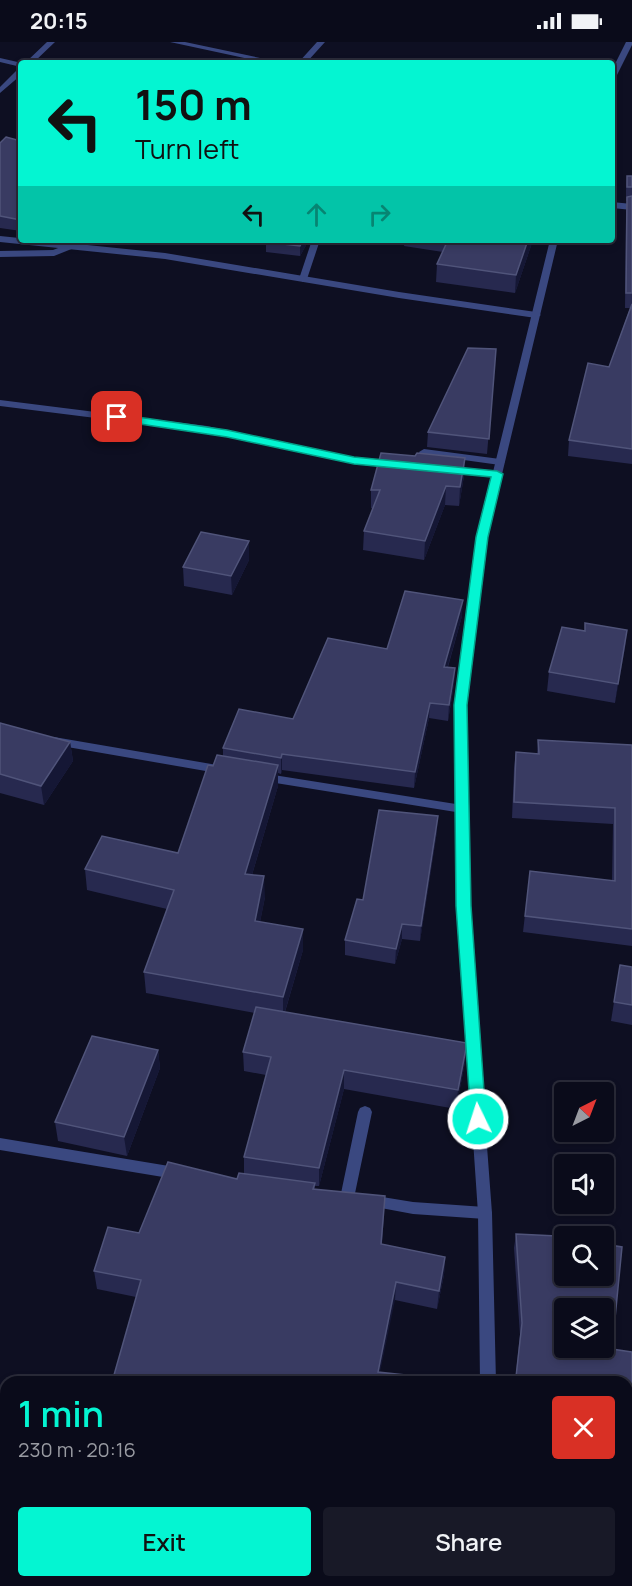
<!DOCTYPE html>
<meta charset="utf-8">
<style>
:root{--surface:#0a0b1a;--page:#181927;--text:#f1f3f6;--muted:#999ba2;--line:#2a2b39;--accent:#04f5d2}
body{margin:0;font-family:Manrope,sans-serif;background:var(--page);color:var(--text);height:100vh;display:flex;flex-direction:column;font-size:22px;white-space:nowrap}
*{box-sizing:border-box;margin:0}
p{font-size:20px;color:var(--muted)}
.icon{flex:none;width:33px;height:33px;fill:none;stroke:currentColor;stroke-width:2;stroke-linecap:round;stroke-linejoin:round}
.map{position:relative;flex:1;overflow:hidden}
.details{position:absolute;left:0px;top:1334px;width:633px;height:212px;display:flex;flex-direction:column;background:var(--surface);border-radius:18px 18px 0 0;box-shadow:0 3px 9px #0003,0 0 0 2px var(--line)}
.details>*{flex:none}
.banner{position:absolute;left:18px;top:18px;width:597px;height:183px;border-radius:6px;box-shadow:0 3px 9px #0003,0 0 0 2px var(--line);background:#04f5d2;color:#111;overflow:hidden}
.needle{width:39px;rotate:42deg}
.buttons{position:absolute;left:554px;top:1040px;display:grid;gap:12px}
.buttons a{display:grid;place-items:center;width:60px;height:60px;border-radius:6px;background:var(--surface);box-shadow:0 3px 9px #0003,0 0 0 2px var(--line);font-size:30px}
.pin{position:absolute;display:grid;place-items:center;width:51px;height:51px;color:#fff;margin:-26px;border-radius:12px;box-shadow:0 3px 9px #0006}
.me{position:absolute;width:66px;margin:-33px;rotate:356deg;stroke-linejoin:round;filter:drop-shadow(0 0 4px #0008)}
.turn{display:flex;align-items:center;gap:21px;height:126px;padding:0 18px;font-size:27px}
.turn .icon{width:78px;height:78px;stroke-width:2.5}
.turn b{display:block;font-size:42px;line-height:51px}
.lanes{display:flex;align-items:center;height:57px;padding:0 18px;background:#0003;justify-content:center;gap:30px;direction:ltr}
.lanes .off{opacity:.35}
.round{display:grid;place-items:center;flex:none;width:63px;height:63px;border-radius:6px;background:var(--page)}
.head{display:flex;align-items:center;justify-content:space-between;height:102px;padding:0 18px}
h1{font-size:36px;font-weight:600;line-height:45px;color:var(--accent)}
.button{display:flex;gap:12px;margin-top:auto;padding:12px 18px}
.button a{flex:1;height:69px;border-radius:6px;background:var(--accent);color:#111;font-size:24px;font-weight:600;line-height:69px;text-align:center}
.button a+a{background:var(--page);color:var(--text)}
.status{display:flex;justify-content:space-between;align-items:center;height:42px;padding:0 30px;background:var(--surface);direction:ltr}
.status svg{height:16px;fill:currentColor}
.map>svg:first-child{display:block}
</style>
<div class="status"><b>20:15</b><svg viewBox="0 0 49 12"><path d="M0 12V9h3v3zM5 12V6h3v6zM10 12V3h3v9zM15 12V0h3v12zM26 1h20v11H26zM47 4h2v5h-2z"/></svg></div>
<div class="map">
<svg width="632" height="1544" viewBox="0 0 632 1544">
<rect width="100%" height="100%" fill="#0e0f22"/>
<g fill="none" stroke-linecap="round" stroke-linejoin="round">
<path fill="#3a4880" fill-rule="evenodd" d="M612,160l20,2v6l-20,-2z
M312,198h8l-13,39 -4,3 -4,-3z
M71,201l4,3 -1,2 -20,8 -54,1v-6l53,-1z
M424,407l76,10 5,3 -5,3 -80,-11 -1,-2z
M365,1064l5,2 2,4 -18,86 -2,4 -5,2 -5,-2 -2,-4 18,-86 2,-4z"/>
<path fill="#3a4880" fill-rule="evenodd" d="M47,0h8l-22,21h-8z
M170,0h15l99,21h-16z
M317,0h8l-19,21h-8z
M0,16l22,5 -1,4 -21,-5z
M18,27h3v6l-21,18v-6z
M0,194l165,17 234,39 137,20 5,3 -5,3 -137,-20 -234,-39 -165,-17z
M0,358l207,26 147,32 40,4 5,3 -5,3 -40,-4 -147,-32 -207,-26z
M451,425l46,4 5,3 -5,3 -50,-5 -1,-2z
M54,695l169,29 6,4 -6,4 -173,-30 -2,-3 2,-3z
M261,731l201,32 6,4 -6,4 -205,-33 -2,-3 2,-3z
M0,1096l181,30 5,2 2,4 -2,4 -5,2 -181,-30z
M370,1153l43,7 72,5 5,2 2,4 -2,4 -5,2 -72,-5 -48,-9 -2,-4 2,-4z"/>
<path fill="#3a4880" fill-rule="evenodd" d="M626,0h6v3l-16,32 -4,2v-9z
M550,198h8l-71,297 -20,168 2,201 23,307 4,169h-16l-2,-169 -21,-307 -2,-201 22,-168z
M465,1539h16v5h-16z"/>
</g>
<path fill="#27294f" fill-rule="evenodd" d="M21,99v90l-21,-3v-85z
M627,134h5v288l-64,-8 1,-16 40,-73 21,-59h-5l1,-96 1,-11h-1v-11z
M309,198l-9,16 -34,-4v-10z
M405,198h128l-18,53 -79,-11 1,-18 6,-12 -39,-6z
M496,307l-9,105 -60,-7 1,-15z
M415,414l50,2 -1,18 -5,30 -14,-1 -21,55 -61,-10 1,-19 9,-22 -2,-1v-18z
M249,499v19l-17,35 -48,-9 -1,-19z
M462,574l-14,51 7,1 -1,16 -6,37 -19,-3 -15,70 -132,-18 -1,4 -3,-1v13l-26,89 13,22 -5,25 43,28 -18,62 182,31 -2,19 -9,47 -112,-20 -25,97h-4v3l69,25 -2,30 63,13 -1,18 -7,34 -42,-9 -283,82 24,-85 -39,-8 -3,-18 45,-38 98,-54 7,-6v-16l22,-82 -22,-4 -1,-19 12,-39 -109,-20 -2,-21 23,-63 -80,-19 -2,-21 93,-16 35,-87 10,-10v-8l70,-29 94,-70z
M627,588l-12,73 -68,-12 2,-19 35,-41z
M0,681l70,19 3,19 -29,44 -44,-12z
M538,698l94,5v201l-109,-14 7,-61 82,10 1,-57 -101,-6 2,-50 2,-16 21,2z
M437,789l-17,110 -18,-2 -7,25 -50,-9v-15l18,-40z
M620,923l12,2v58l-21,-4z
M158,1008l2,18 -33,88 -69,-15 -3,-19z
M516,1192l41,2 7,1v38h39v-31l19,3 -10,102 20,3v234h-63v-5h58v-199h-112l5,-47 -6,-87zM564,1266h39v39h-39z"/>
<path fill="#151735" d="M303,198h6l-9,16v-10z
M528,198h5l-18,53 1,-18z
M465,416l-1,18 -5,30 1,-19z
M446,444l-1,19 -21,55 1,-19z
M249,499v19l-17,35 -1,-19z
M463,558l-1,16 -19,67 1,-16z
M627,588l-2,19 -10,54 3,-19z
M455,626l-1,16 -6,37 1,-16z
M430,661l-1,15 -15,70 1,-16z
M70,700l3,19 -29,44 -3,-19z
M282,712v16l-1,4v-16z
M278,723v21l-32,109 -1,-21z
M438,774l-1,15 -17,110 1,-15z
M264,834l1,21 -9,45 -1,-21z
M402,882v15l-7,25 1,-15z
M303,887v21l-20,68v-21z
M467,1001l-2,19 -9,47 2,-19z
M158,1008l2,18 -33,88 -3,-19z
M344,1028v19l-25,97v-18z
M445,1215l-1,18 -7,34 2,-18z
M396,1240l-1,18 -17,82v-10z"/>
<path fill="#393b62" stroke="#50547a" stroke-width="1.5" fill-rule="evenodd" d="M6,95l15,4v79l-21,-4v-73z
M627,134h5v11h-5z
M632,154v97h-6l1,-96z
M266,198h37l-3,6 -34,-4z
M448,198h80l-12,35 -79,-11z
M632,262v145l-63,-9 19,-77 21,4z
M468,306l28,1 -7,90 -61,-7z
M381,411l34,3 2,-3 48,5 -5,29 -14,-1 -21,55 -61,-10 16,-41h-9z
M201,490l48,9 -18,35 -48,-9z
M405,549l58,9 -19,67 11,1 -6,37 -19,-2 -15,69 -133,-18 -1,4 -58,-10 16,-39 54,10 35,-81 59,11z
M585,581l42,7 -9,54 -69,-12 13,-45 23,4z
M0,681l70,19 -29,44 -41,-12z
M538,698l94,5v184l-107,-13 5,-45 85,10v-73l-101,-6 2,-50 23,2z
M217,713l61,10 -33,109 19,2 -9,45 48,8 -20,68 -139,-25 30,-82 -89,-21 17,-33 76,17 30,-88 5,1z
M379,768l59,6 -17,110 -19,-2 -6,25 -51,-9 12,-41 6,1z
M620,923l12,2v38l-18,-3z
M256,965l211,36 -9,47 -114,-20 -25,98 -75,-11 27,-100 -28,-5z
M92,994l66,14 -34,87 -69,-15z
M168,1120l69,17 2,-6 76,10 -2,6 72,7 -4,48 64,13 -6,34 -43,-9 -18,90 74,8v2h-340l29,-102 -47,-9 14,-44 31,6z
M516,1192l41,2 7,1v38h39v-31l19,3 -10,102 20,3v234h-60v-5h55v-199h-106v-4l-5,-1 6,-54zM564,1266h39v39h-39z
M321,1539h87v5h-87z"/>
<path fill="#04f5d2" stroke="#039f88" stroke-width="1.5" d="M117,372l110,16 127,27 143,14 6,3 -15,63 -21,168 4,201 15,213 -2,4 -6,2 -5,-2 -2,-4 -15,-213 -2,-201 22,-168 15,-60 -137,-13 -127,-27 -114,-17 -2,-3z"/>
</svg>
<div class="buttons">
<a><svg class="needle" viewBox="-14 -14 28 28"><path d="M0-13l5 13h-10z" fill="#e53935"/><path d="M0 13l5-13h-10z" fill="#999ba2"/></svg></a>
<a><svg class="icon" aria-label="sound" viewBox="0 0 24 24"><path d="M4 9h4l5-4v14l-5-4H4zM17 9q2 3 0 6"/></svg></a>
<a><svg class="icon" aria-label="search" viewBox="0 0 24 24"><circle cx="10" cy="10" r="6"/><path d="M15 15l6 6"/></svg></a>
<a><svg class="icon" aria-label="layers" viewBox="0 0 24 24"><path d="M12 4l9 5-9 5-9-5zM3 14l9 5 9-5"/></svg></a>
</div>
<div class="pin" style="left:117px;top:375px;background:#d93025"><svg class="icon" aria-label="arrive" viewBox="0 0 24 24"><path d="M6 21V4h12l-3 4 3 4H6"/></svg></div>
<svg class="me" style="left:478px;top:1077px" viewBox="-20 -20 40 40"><circle r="17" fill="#04f5d2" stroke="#fff" stroke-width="3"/><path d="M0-11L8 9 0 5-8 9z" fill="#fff"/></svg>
<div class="banner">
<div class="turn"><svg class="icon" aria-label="left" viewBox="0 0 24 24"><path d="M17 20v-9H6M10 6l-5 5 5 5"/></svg><div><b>150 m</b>Turn left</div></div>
<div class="lanes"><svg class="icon" aria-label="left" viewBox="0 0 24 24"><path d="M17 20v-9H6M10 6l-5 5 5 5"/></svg><svg class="icon off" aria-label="ahead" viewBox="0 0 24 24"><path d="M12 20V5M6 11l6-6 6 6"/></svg><svg class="icon off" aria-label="right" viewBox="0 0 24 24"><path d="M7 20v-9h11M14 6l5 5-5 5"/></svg></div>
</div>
<section class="details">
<div class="head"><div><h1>1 min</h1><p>230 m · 20:16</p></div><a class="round" style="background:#d93025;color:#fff"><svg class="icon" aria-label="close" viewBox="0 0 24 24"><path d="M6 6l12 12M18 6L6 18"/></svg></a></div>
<div class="button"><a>Exit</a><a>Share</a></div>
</section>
</div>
